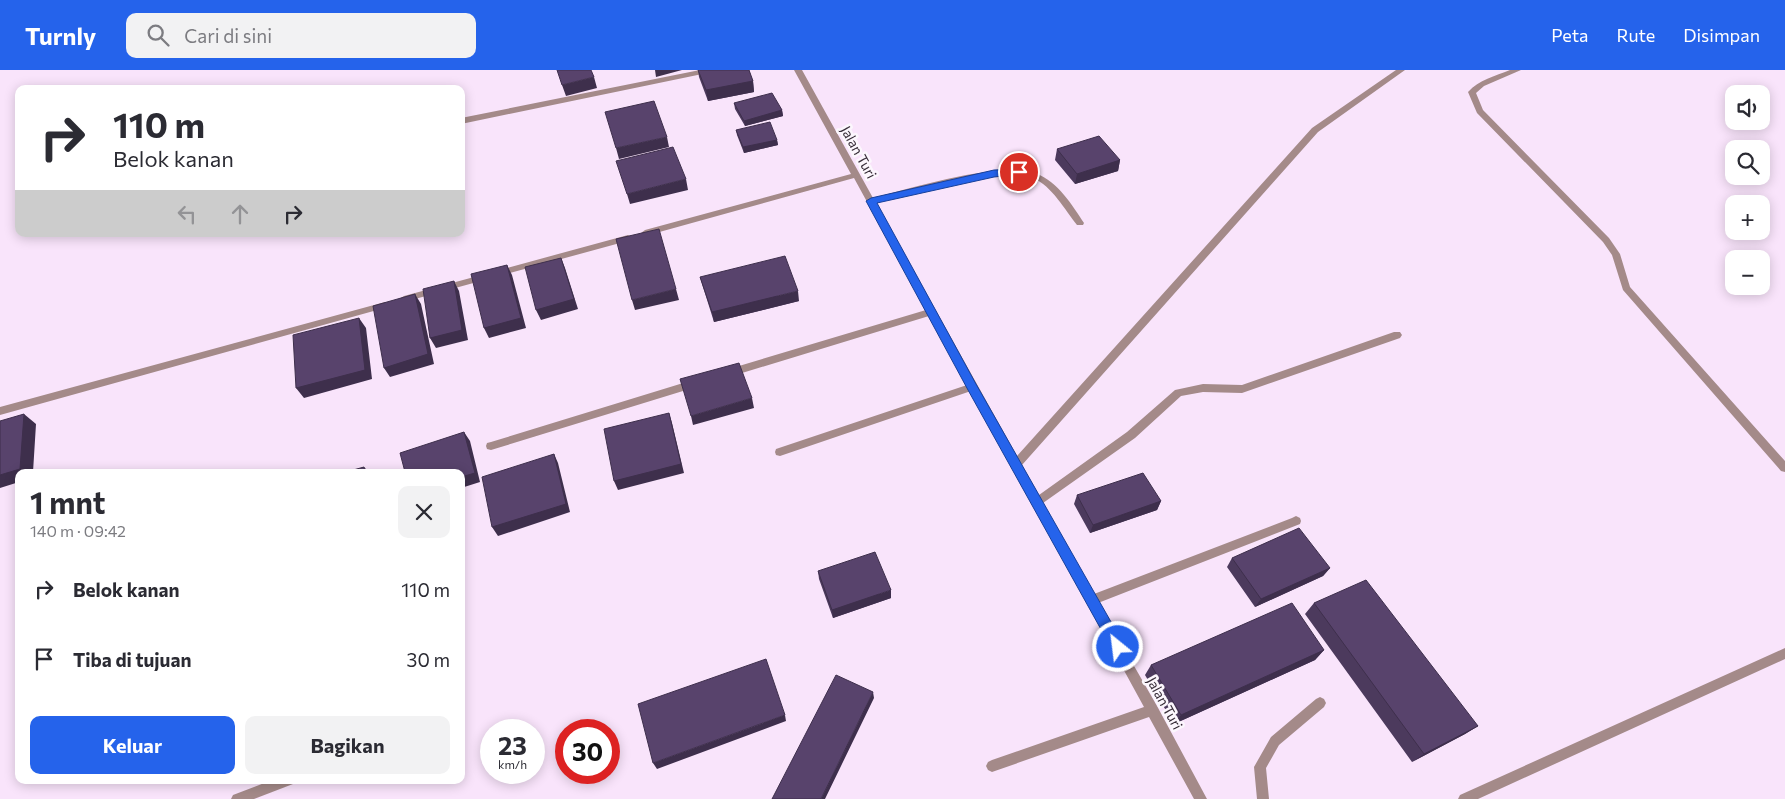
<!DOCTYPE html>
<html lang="id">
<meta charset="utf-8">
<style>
:root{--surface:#fff;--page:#f2f2f3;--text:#2b2b33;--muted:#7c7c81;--accent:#2563eb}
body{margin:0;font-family:Commissioner,sans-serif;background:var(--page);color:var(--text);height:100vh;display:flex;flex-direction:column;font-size:19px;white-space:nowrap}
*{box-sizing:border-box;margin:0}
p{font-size:16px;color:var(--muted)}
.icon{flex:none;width:28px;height:28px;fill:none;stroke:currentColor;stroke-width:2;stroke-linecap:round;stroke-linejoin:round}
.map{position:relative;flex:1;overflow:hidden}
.sheet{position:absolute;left:15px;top:399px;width:450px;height:315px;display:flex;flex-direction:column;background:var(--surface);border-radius:10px;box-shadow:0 2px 12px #0003}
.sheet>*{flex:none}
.guide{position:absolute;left:15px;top:15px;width:450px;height:152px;border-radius:10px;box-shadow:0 2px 12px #0003;background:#fff;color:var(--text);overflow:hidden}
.controls{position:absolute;left:1725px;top:15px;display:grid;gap:10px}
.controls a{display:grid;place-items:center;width:45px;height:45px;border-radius:10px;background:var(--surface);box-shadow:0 2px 12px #0003;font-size:25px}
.speed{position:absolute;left:480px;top:649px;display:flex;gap:10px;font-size:25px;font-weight:700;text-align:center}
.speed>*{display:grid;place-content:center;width:65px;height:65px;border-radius:50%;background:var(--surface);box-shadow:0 2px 12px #0003;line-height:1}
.speed small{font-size:12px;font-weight:400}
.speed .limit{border:8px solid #d22;background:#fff;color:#111}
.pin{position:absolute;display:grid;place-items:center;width:42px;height:42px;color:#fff;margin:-21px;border:2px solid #fff;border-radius:50%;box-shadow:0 1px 5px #0007}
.me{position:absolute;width:55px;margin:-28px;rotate:331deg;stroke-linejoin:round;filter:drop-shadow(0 0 4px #0008)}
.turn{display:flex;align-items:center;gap:18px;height:105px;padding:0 15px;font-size:22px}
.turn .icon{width:65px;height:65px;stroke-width:2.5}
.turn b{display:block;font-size:35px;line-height:42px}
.lanes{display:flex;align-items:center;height:48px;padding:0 15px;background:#0003;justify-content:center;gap:25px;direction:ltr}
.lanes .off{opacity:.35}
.round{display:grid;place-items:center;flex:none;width:52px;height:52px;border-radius:10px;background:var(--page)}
.headline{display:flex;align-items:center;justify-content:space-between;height:85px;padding:0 15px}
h1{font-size:30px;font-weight:700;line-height:38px}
.action{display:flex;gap:10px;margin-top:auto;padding:10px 15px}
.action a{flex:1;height:58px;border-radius:10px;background:var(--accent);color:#fff;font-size:20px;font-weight:700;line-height:58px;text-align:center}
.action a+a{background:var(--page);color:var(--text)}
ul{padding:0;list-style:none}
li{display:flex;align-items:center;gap:15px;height:70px;padding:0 15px}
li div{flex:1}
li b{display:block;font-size:19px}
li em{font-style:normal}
header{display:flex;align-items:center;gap:30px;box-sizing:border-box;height:70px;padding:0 25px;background:var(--accent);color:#fff}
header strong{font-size:24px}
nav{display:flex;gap:28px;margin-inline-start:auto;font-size:18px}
.search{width:350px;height:45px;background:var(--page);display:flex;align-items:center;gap:12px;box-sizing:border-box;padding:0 18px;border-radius:10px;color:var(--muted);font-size:19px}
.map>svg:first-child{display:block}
</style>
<header>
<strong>Turnly</strong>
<div class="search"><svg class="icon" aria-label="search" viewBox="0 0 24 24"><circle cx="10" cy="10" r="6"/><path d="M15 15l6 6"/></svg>Cari di sini</div>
<nav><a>Peta</a><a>Rute</a><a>Disimpan</a></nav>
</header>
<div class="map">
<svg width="1785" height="729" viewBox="0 0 1785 729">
<rect width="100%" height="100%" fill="#f9e4fb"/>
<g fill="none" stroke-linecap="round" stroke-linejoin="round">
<path fill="#a48a89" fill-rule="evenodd" d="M272,710h23l-2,4 -39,15h-23l2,-4z"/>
<path fill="#a48a89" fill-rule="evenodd" d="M700,0h16l-4,2 -251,52v-6z
M794,0h8l71,128c39,-10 127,-38 164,-24 20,7 36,32 47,49l-1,2h-6c-12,-15 -25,-39 -44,-47 -32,-12 -122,16 -157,25l141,253 295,-328 84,-58h9l-87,62 -296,333 17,30 88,-63 48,-42 28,-6 39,1 152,-53h6l2,3 -2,3 -158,55 -39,-1 -22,4 -46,42 -92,65 51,91 198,-76 4,-2 4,2 1,3 -1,3 -202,79 59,103 50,93h-13l-45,-82 -157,55 -4,-2 -2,-4 2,-4 4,-2 152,-53 -173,-316 -191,65 -4,-1 -1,-3 1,-3 191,-64 -38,-69 -200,61 -3,-1 -2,-3 5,-4 197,-59 -72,-132 -209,58 -4,-3 4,-3 206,-56z
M1510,0h11l-37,16 -8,7 7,17 126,128 11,16 10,33 155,174v11l-4,-1 -158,-181 -11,-35 -9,-13 -126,-129 -9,-21c11,-12 27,-16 42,-22z
M628,165l4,3 -1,2 -227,62 -5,-3 5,-3z
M385,232l5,3 -2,2 -388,108v-8z
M693,310l3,1 2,3 -2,3 -205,63 -4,-1 -1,-3 1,-3 4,-1z
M1785,578v11l-307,140h-20l2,-4z
M1320,627l4,2 2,4 -2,4 -45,38 -13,23 3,31h-12l-3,-32 17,-30 45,-38z"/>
</g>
<path fill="#4c3a5d" d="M698,0h51l4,11 1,11 -46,9 -9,-24z
M734,33l48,7 1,6 -38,10 -10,-17z
M736,60l41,10 1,5 -34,8 -7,-18z
M1057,79l63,11 -2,11 -43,13 -20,-24z
M700,207l99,24 -85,21 -11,-35z
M1077,425l84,6 -4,9 -67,23 -16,-29z
M1232,488l98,10 -7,8 -68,31 -28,-40z
M818,501l73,27 -58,20 -14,-39z
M1314,533l164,123 -13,8 -53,28 -107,-148z
M1324,580l-9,10 -141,64 -29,-49 6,-10z"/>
<path fill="#3e2f4c" d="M655,0h27l-26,7z
M594,7l3,11 -31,8 -4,-11z
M753,11l1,11 -46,9 -2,-11z
M782,40l1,6 -38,10 -1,-5z
M667,67l2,10 -50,12 -3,-11z
M777,70l1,5 -34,8 -1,-6z
M1120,90l-2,11 -43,13 2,-10z
M686,109l2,11 -58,14 -3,-10z
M561,188l4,10 13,41 -37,11 -5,-10z
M507,195l5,10 14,53 -37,10 -5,-10z
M454,211l5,10 9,49 -32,8 -6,-10z
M676,219l3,11 -44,10 -3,-10z
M798,221l1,10 -85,21 -2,-10z
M415,224l6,10 13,60 -44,13 -6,-9z
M359,248l7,10 6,51 -68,19 -8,-10z
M752,328l2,10 -61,17 -2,-9z
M669,343l3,10 12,50 -66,17 -4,-9z
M24,344l12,10 -3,48h-14v10l-19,6v-13z
M464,362l6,9 10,41 -19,6z
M554,384l4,9 12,49 -72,24 -6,-9z
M364,397l5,5h-4z
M1161,431l-4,9 -67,23 3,-8z
M1330,498l-7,8 -68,31 6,-8z
M891,520v8l-58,20 -1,-8z
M1324,580l-9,10 -141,64 7,-9z
M873,622l1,6 -49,101h-4z
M785,645l1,6 -129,48 -4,-6z
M1478,656l-13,8 -53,28 12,-8z"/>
<path fill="#58436c" stroke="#3e2f4c" d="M557,0h34l3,7 -32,8z
M698,0h51l4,11 -47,9z
M772,23l10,17 -38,11 -10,-18z
M654,31l13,36 -51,11 -11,-36z
M770,52l7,18 -34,7 -7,-17z
M1099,66l21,24 -43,14 -20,-25z
M673,77l13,32 -59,15 -11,-33z
M659,159l17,60 -44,11 -16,-61z
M785,186l13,35 -86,21 -12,-35z
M561,188l13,41 -38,11 -11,-43z
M507,195l14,53 -37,10 -13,-54z
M454,211l8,49 -32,8 -7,-49z
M415,224l13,60 -44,14 -11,-62z
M359,248l6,52 -69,18 -3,-53z
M739,293l13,35 -61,18 -11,-37z
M669,343l12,51 -67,17 -10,-52z
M24,344l-4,55 -20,6v-54z
M464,362l11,41 -14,4v-5h-56l-5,-19z
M554,384l12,50 -74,23 -10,-50z
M364,397l1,5h-19z
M1143,403l18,28 -68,24 -16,-30z
M1299,458l31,40 -69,31 -29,-41z
M875,482l16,38 -59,20 -14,-39z
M1366,510l112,146 -54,28 -110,-151z
M1292,533l32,47 -143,65 -30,-50z
M766,589l19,56 -132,48 -15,-59z
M836,605l37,17 -52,107h-49z"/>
<path fill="#2563eb" stroke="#184099" d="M1019,99l3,1v4l-28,3 -117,26 99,181 147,259 2,4 -2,4 -5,2 -5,-2 -145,-261 -102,-189 5,-3 123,-28z"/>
<g text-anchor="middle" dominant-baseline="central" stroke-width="5" stroke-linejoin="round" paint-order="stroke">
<g font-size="14" fill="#362c37" stroke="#fcf7fd">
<text transform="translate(859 82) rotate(61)">Jalan Turi</text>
<text transform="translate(1165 633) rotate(61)">Jalan Turi</text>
</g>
</g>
</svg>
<div class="controls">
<a><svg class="icon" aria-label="sound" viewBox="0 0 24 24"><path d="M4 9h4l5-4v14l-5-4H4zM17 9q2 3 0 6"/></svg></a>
<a><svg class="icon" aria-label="search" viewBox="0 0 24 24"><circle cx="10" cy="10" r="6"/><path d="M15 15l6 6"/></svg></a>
<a>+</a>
<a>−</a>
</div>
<div class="speed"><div>23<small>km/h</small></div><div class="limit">30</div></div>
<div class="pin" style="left:1019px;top:102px;background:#d93025"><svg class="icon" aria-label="arrive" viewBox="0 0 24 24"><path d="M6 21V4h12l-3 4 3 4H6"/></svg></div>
<svg class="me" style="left:1118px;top:577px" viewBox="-20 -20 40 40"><circle r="17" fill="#2563eb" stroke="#fff" stroke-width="3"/><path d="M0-11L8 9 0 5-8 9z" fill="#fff"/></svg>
<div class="guide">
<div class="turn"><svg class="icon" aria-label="right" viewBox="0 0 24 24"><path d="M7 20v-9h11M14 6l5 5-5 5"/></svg><div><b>110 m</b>Belok kanan</div></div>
<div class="lanes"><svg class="icon off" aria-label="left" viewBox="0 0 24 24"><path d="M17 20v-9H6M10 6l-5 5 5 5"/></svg><svg class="icon off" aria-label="ahead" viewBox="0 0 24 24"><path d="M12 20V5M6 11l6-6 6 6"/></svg><svg class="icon" aria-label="right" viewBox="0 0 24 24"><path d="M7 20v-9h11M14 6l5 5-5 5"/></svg></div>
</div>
<section class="sheet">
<div class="headline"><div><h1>1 mnt</h1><p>140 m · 09:42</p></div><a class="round"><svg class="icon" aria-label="close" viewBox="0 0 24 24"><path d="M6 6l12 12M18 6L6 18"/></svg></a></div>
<ul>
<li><svg class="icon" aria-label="right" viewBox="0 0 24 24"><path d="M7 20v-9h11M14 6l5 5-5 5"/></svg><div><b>Belok kanan</b></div><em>110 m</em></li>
<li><svg class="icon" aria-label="arrive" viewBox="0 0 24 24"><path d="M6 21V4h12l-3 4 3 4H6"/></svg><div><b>Tiba di tujuan</b></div><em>30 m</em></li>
</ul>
<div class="action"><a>Keluar</a><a>Bagikan</a></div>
</section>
</div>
